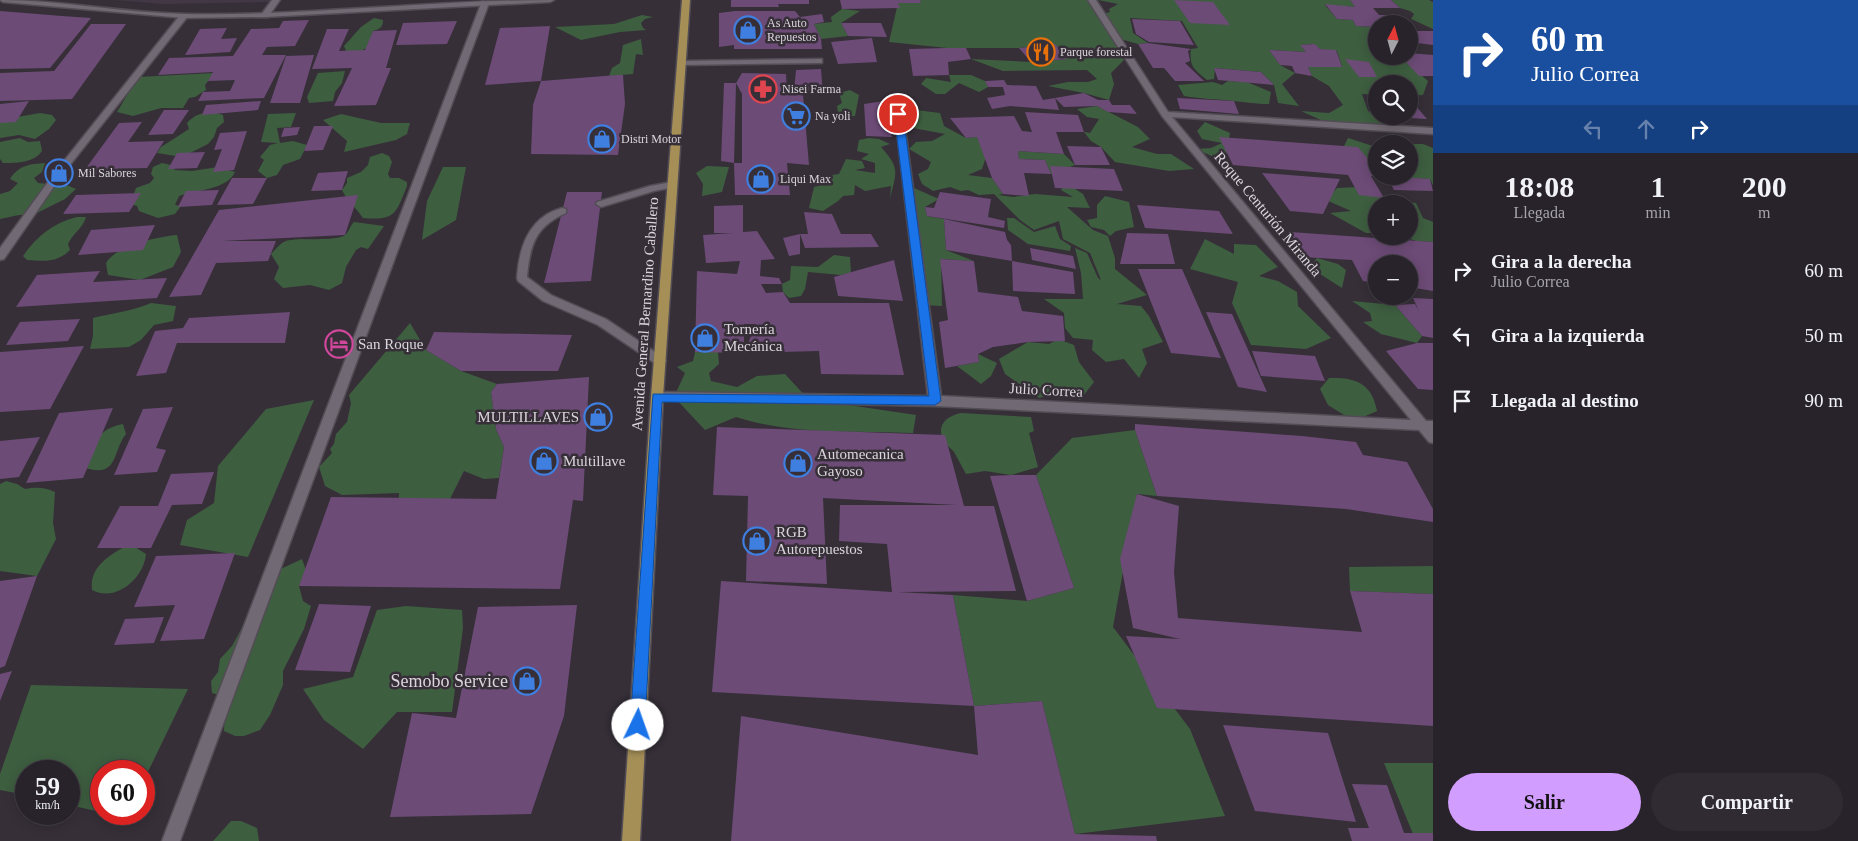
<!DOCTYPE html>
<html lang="es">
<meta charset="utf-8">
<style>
:root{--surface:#28232a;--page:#302b32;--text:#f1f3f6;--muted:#a5a4a8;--line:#444047;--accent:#d19dfe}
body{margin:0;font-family:Georgia,serif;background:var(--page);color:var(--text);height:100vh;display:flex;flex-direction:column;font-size:19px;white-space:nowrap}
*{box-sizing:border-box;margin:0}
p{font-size:16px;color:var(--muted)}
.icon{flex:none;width:28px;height:28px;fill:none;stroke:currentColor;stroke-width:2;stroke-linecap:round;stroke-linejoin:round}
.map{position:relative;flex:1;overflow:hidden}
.sheet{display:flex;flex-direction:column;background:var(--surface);width:425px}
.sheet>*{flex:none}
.banner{background:#1a4fa0;color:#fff;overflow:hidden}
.needle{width:32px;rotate:6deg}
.fabs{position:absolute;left:1368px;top:15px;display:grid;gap:10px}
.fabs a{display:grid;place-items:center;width:50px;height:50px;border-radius:50%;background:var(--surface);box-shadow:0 2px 12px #0003,0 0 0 1px var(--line);font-size:25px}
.speed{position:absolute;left:15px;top:760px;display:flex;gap:10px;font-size:25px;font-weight:700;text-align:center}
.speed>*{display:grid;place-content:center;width:65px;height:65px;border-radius:50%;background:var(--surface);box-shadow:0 2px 12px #0003,0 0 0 1px var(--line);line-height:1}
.speed small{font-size:12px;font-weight:400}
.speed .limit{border:8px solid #d22;background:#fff;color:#111}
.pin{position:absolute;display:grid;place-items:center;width:42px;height:42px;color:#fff;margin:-21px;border:2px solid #fff;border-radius:50%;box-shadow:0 1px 5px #0007}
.me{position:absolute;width:55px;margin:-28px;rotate:3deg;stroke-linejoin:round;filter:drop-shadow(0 0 4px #0008)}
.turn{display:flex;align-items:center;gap:18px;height:105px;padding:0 15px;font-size:22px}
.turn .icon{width:65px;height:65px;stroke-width:2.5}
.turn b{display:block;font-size:35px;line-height:42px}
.lanes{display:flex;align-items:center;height:48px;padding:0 15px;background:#0003;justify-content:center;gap:25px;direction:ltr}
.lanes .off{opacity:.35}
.eta{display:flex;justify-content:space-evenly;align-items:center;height:85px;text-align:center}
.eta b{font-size:30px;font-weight:700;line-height:35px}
.cta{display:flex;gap:10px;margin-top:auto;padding:10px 15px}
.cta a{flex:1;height:58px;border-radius:30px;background:var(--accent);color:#111;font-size:20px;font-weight:700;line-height:58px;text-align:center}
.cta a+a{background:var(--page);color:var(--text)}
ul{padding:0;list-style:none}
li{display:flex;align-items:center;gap:15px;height:65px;padding:0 15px}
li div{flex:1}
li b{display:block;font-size:19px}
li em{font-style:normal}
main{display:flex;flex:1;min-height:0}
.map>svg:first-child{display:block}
</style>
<main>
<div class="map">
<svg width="1433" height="841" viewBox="0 0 1433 841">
<rect width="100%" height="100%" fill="#362f38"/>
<path fill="#423745" d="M115,0h156l-1,2 -106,2z"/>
<path fill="#3e5e40" d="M920,0h168l10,15 12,-3 -1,-3 9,-5 -20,-4h252l5,7 -30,-2 12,14 16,1 3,6 20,1v29h12l4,5h13l23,20 -5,14 -14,1v-12h-33v11l-14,-1 6,17 21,10 -10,4 -45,1 -33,-15 28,2 14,-8 -14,-19 -17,-10 -4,-9h34l-5,-16 -17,-2 -6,-5 -13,1 5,7 -37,-2 11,15 15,8 -13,11 17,22 -21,-3 -4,-18 -13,-13 -46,-4 -1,11 -7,1c-13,-11 -18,-13 -16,-31l7,-1 -16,-27 -52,-3 3,15 15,10 -10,1 -28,-8 14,24 -13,13 3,11 -5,16 -25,-7 -36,-7 20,-4h20l9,-3 -10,-9 -84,1 -32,-12 60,3 36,-3 -13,-15 -35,4h-72l-58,-6 9,-39h23z
M1391,0h38l4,2v27l-22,-10 3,-5 -4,-3 -10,-3z
M842,9l18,2 -19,12 7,13 -27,3 -7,-15 18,-2 -1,-5z
M642,15l11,2 -8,2 -4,4 2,5 3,2 -26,2 -39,8 -26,-13 59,-3z
M374,18l9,2c0,7 -3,9 -10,11l-6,17 -7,3h-14l-2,-5 17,-19z
M641,39l2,16 -7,-1 -3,20 -24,2 3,-8 8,-5 3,-18z
M345,71l-3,12 -7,9 -2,9 -24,2 -2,-6 11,-24z
M214,73l-9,12 1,5 -11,7 -6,1 -6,10h-22l-28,8 -16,-4 21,-35z
M949,75h22l14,6 3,6 -9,5 -20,-9 -14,11h-9l-15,-10 5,-6 25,4z
M1228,81l19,1 24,10 -2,12c-15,0 -21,-2 -36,-3 -17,-2 -32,-2 -49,-5l-6,-11 35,-3 9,3z
M850,90l9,5 -4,21 -11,1 -6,-4 -1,-7 5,-3 -3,-10z
M1097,106l41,21 12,12 -18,8 25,7h14l23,15 -25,2 -54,-9 -14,-15 -10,-6 -7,-9 6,1 9,-14 -12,-2 -10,-8z
M916,110l24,3 4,13 22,12 11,-1 9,20 -4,12 -14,6 24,3 11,16 -5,1 15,2 22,-3 38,3 -12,-7 5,-7 17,11 7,14 -23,-1 26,23 15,6 7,22v11l32,26 -30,9 24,2 8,10 14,26 -21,7 5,14 -8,15 -15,-19 -18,3 -14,-12 1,-10 -20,-2 -8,-10 -1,-15 -20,-14h39l-2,-26 -6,-25 12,5 11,25 3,2 -11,-27 -27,-14 -4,-18 -25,9 -14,-10 -26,-26 -15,1 -11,-5 -7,1 -11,-4 -17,4 -11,-7 -4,-10 10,-5 3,-7 -22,-13 7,-7 16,-1 13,-7 -32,-6 -1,-8z
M214,112l9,3 1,7 -7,6 -3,9 -6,7 -26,13 -25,-4 4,-6 28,-18 -2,-6c8,-9 15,-10 27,-11z
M40,113l12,2 4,5 -7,9 -14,10 -16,-4 -19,3v-18z
M296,113l-5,14 -14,1 3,15 13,-2 14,4 -7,14 -17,6 -6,10 -10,3 -9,-7 6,-11 -4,-3 10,-12 8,-2 -17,-1 7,-28z
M341,114l40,9h29l-3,11 -11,6 -52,12 3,-11 -24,-21z
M1205,122l25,11 -5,29 -29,-13 15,-1 11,-5 -20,-4 -5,-8z
M20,138l8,4 12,-1 2,10c-8,12 -25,12 -39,12l-3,-4v-17z
M869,138l10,1 11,5 -9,3c20,22 15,25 9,52l1,-13 -26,5 -10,-6 -1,10 -11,1 -5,5 -15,10 -14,-3 5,-21c9,-2 15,-3 18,-12l7,-1 7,-15 16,2 3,7 -10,2 20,3v-10l-14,-4 8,-5 -12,-3 2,-11z
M1348,138l28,9v14h-6l-26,-15z
M1409,144h14l10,4v37l-3,-6 -22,-1z
M1018,151l46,3 11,11 -24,9 -6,-14 -26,-1z
M382,153l7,3 3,6 -4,12 2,4h9l8,4v4c-11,27 -11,35 -44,32 -8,-12 -14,-14 -21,-28l5,-7v-5l14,-6 7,-7 2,-8z
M45,163l-3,9 -8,6 4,5 31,3 7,3 -11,10 -30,15 -16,1 -19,4v-25l10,-3 8,-8 -8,-4c9,-14 20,-15 35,-16z
M162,163l9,2 4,5 17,1 26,-4 17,5c-8,18 -40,18 -56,24l-4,9 6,1 -6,8 -17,4 -19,-7 -2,-5 -7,-2 6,-16 14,-5 4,-5 -3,-4 2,-7z
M707,166l22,1 -7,25 -20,4 1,-12 -7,-11z
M443,167h23l-10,53 -34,20 5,-39z
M1359,187l31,13 26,3 7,15 10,4v20l-17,-1 -14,-5h7v-32h-33v29h-10l-36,-20 21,-2 -25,-11 11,-12z
M914,188l25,11 -14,8 2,9 17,3 2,31 28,11 -33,-2 1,47 -20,-1 -15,-108z
M1105,196l24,6 5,25 -18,4 -6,5 -6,-6 -13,-3 -4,-7 10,-2v-13z
M77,217h9c-3,11 -12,15 -18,27l2,6c-13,13 -26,11 -43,10l-4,-4c14,-20 30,-33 54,-39z
M1007,218h7l20,14 21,-6 5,13 11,7 -1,5 -42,-7 -20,-14z
M354,222l30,4 -16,23 -7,-2 -5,3 -10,17 -4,16 -13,7 -19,-5 -27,3 -9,-9 5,-12 -8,-13c4,-4 9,-11 15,-13 11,-4 52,1 59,-6 4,-3 5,-9 9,-13z
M177,235l4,17 -8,15 -33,13 -32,-5 -2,-12c11,-18 51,-26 71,-28z
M1205,239l29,15v-10l22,1 22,22 -19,9 19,5 19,11 1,14 33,32 -25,11 -55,-4 -19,-42 6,-21 -48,-13z
M834,255l16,2 1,16 -10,2 -33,-3 -3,17 -4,7 -12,2 -6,-6 -1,-8 8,-4 1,-14 27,1z
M1317,258l21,6 8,6 -4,18 -33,-21z
M1352,301l43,4 27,31 -5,7 -36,-9 -18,-12 9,-1 -2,-8z
M151,303l25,3 -3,15 -19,4 -13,15 -12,7 -39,2 3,-13v-18c19,-5 40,-7 58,-15z
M410,323l16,27 35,21 36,13 -6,8 5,37 8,18 -5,31 -15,1 -20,-8 -26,52 -40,-11 1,-19 -57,2 -17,-9 -6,-19 13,-14 -2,-4 4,-5 2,-10 11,-12 4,-19 -2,-8z
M1058,339l16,6 5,17 15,20 -14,18 -19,-8 -22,6 -34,-24 -6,-15 29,-17 21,2z
M695,352h23l1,12 -10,9 2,8 26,6 20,-11 28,-2 23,25 108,16 -3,18c-58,-2 -121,2 -177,-16l-31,13 -31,-33 11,-24 -8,-6 16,-6z
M978,354l19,9 -6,13 -10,8 -24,-18 22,-4z
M1329,378c26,-1 43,5 48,33l-16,7 -17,-3 -16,-10 -8,-16z
M314,400l-66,157 -68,-12 7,-25 27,-17 4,-37 48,-57z
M961,413l70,4 3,14 -5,2 9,34 -27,8 -26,-4 -19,3c-4,-7 -8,-15 -12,-22 -2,-3 -6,-5 -8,-8 -12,-16 -1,-28 15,-31z
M123,424l3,10c-14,17 -7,46 -43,33 11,-22 13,-38 40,-43z
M1135,430l22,66 -20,-2 -24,133 77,102 35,87 -150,18 -33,-133 -68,5 -21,-111 74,6 47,-13 -38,-113 36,-37z
M6,481l11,3 8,5c11,-2 19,-2 30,3l-2,31 3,16 -19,37 -37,-5v-87z
M130,544l16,10c-2,24 -30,49 -54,36 -3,-24 19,-36 38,-46z
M302,559l5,14 -8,13 4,15 8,5 -7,23 -21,42v14l-13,30 -10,15 -16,6h-9l-11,-5 1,-34 -13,-4 -1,-12 7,-9 2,-13 12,-13 40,-73z
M1433,566v28l-83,-3 -1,-24z
M406,606l56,4 1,18 -11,84h-55l-34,37 -39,-29 -21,-31 50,-12 24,-67z
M31,685l157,4 -44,91v-9h-43v41l-32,-7v-34h-43v24l-26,-5v-16z
M1384,763h49v70l-20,1z
M231,821h10l16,7 2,13h-46z"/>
<path fill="#6c4b76" d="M731,0h78v4h-31l1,3h-48z
M840,0h80l1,3h-23l2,5 -58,1z
M1174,0l39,2 17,23 -40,-2z
M1350,0h41l9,8h-27l6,7h15l5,9h-23v3l-20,-1 -3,-6 -16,-1 -12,-15 30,3z
M0,11l62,5 29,2 -41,50 -50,1z
M735,11h60l5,6 22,-3 2,8 -10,2 7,15 1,10h-88v-4l-15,2v-34z
M1132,19l48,2 14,24 -45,-3 -13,-8z
M309,20l-14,26 -28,1 -5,8h24l-22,43 -66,3 5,-9 27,-1 5,-11 -27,1 5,-9 -55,3 11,-17 64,-2 18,-27 28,-1 4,-7z
M457,21l-10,23 -51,1 7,-22z
M841,23h40l6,14 -39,-1z
M91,24h35l-54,75 -72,2v-28l54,-2z
M550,26l-9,55 -56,4 15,-57z
M227,28l-6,11 16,-1 -7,14 -45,3 15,-26z
M327,29h22l-10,22 26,-1 8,-19 24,-1 -11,38h5l-15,37 -42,1 18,-38 -40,1z
M1409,31h24v14l-24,-3z
M872,38l5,24 -39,2 -7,-22z
M1148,43l43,6 -3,2 2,10 -5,2 19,18h-29l-11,-13h-11l-15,-24z
M1055,44l12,15 -36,3 -12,-14z
M1315,44l5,5 16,1 6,17h-34l4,9 -17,-3 -3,-7 -12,-1 -11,-15 37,2 -6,-7z
M947,48h19l5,11 -23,3 1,13 -36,1 -4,-27z
M1409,53l24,2v21h-14l-14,-15h-13l-4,-5h21z
M314,55l-14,48h-30l16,-47z
M1345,59l24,3 8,15h-18z
M1214,68l47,4 13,13 -56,-5z
M821,69l2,26 -29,-4 2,-21z
M742,73l44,1 1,21h16l6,70 -22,-2 3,32h-55l-1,-32h8v-69l-6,-11z
M617,75h6l2,29 -7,51 -87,-1 2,-49 8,-24z
M1004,80l3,5 29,1 7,14 41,-7 14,7h11l3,5h18l7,9 -29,-2 -11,-6 -33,1 -9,-9 4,12 -49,-4 -18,3 -5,-11 18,-3 -2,-8h-15l-3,-6z
M724,83h12l-2,80 -13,-2z
M1177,98l57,3 5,13 -59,-5z
M1409,98l18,21 -18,-1z
M29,101l-13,21 -16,1v-19z
M261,101l-3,9 -56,5 4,-10z
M884,101l8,36 -26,-1 -2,-32z
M164,110h25l-16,24 -25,1z
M1025,112l53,3 6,17h-28l8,22 -46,-3 1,8 26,1 6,14 -27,-1 5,23 -26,-2 -11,-16 -15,-41 -11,1 -16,-20 64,-2 8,15 10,1z
M142,122l-14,20 36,-1 -17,27 -37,1 -4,5 -25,1 38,-52z
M314,126h19l-10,24 -19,1z
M300,127l-3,8 -16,2 3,-9z
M247,131l-13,39 -21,2 9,-23 -8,1 6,-17z
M1219,137l139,10 18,22v7h-5l13,22 -25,-3 -11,-20 -115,-10z
M1067,146l34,1 9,18h-35z
M205,152l-8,16 -29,1 9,-16z
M1050,166l64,3 9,22 -68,-3z
M348,171l-6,19 -31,1 7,-18z
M1262,173l78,6 -17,35 -33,-3z
M1387,176l43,3 3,12 -39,-1z
M232,178h35l-14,26 -36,1z
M219,190l-7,15 -34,2 8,-16z
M567,192h35l-11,89 -47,2z
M940,192l51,7 -3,18 17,4 -1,7 -77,-12 -2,-9 9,1z
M141,193l-12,19 -66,2 13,-19z
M358,195l-13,40 -123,6h54l-8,20 -52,2 -15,32 -32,2 50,-87z
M743,205v27l14,-1 18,28 -14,1 -1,16 19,2 3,6h-21l5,9 17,-1 7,11h99l15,72 -83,-1 -2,-23 -75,2 12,-29h-12v29l-49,-1 2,-81 40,3 3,-13 -34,2 -3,-28 30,-2h-19v-27z
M1137,205l82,6 14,23 -88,-6z
M804,212l28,2 9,20h30l8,13 -74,1 -5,-14h8z
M944,219l61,13 2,8 4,5 1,16 -66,-11z
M155,225l-12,25 -65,5 13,-25z
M1290,232l143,10v49l-24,-4v-23h-33v19l-13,-2 -11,-21 -49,-3z
M1127,233l41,1 7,30h-55z
M800,234v20l-11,2 -6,-18z
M1030,248l43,8 3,13 -44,-9z
M940,259l34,2 4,31 40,5 4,14 41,5 2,25 -37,1 -35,5 -15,7 1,8 -34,6 -6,-46 9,-2z
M894,260l9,41 -65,-5 -4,-19z
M1012,261l61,11 2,22 -62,-3z
M1138,269h44l39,89 -50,-5z
M100,271l-7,11 74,-4 -10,20 -141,9 21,-32z
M1413,298l20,1v39l-11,-2 -27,-31 20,-1 4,7z
M290,312l-5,31h-108l-11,30 -30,3 19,-45 28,-3 6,-10z
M1206,312l26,2 35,78 -29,-5z
M80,319l-12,22 -62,4 14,-23z
M434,332l138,3 -14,36h-97l-35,-21z
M1417,343h16v47l-15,-1 -32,-38z
M84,346l-34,63 -50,3v-60z
M1252,351l63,5 10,25 -64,-5z
M589,377l-6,124 -10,-1 -13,89 -261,-3 32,-89 165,2 8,-52 -8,-18 -5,-37 6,-8z
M173,407l-17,41 10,2 -9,22 -43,3 29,-66z
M113,408l-30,70 -57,5 33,-70z
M1135,424l167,12 54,6 7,13 44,7 26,47v13l-87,-13 -189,-13 -22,-66z
M717,427l228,8 19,71h30l22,85 -118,1 55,3 21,111 -262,-14 9,-111 171,11 -5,-48 -48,-3 1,-36h117l-134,-7 4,86 -81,-3 2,-85 -35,-1z
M40,437l-21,40 -19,2v-38z
M214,472l-12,32 -30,1 -21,43h-54l23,-42h38l13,-32z
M1011,475h25l38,113 -47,13 -37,-125z
M1137,494l42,12 -5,66 4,46 184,14 -12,-41 83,3v132l-276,-18 -31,-72 54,3 -47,-11 -13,-69z
M235,553l-31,86 -44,2 15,-36 -41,2 22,-51z
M37,576l-32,90 -5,2v-87z
M319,604l52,2 -21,66 -55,-2z
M577,605l-13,111 -33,98 -141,3 22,-104 44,5 22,-111z
M164,617l-10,26 -40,2 11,-26z
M12,671l-12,30v-27z
M1042,701l33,133 81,2 1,5h-426l10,-125 237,39 -4,-49z
M1223,725l105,8 28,89 -101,-11z
M1352,784l35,1 17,48h29v8h-81l-4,-13h21z"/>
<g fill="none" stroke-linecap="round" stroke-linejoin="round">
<g stroke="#524c54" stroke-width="3">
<path id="service" d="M819,59h3v4l-140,2 -4,-2 4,-2z
M672,182l5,3 -2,2 -21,4 -53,16 -5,-3 1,-2 53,-16z
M562,208l4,1v4c-31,14 -36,32 -39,64l24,18 55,24 58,39 2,3 -2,3h-8l-58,-39 -55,-24 -25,-20 -1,-3c2,-31 12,-61 45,-70z"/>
</g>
<g stroke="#524c54" stroke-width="3">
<path id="minor" d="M272,0h8l-12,17h-6l-1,-2z
M1088,0h8l72,112 265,16v6l-261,-17 254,304h7v22l-4,-1 -10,-12 -484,-24 -282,-6 -2,-3 2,-3 4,-2 271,4 -33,-282 4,-3 4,3 38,282 470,24 -249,-304z
M482,1l7,2 -309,838h-18z
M181,14l7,2 -126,159 -58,84 -4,1v-12l56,-77z"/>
</g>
<g stroke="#524c54" stroke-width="3">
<path id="secondary" d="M0,0c62,0 124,13 186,14 122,2 245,-14 368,-14l-4,2 -285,15 -81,1 -181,-16z"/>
</g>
<g stroke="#524c54" stroke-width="3">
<path id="primary" d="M682,0h8l-27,397 -23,444h-18l29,-444z"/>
</g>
<use href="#service" fill="#716973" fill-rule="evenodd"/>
<use href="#minor" fill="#716973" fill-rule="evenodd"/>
<use href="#secondary" fill="#716973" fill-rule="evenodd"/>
<use href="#primary" fill="#a58f57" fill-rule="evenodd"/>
</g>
<path fill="#1a73e8" stroke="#114b97" d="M898,112l5,2 38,287 -6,4 -273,-3 -17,323 -2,5 -5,3 -6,-3 -2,-5 23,-331 276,2 -35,-282z"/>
<defs>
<g id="shop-ring" transform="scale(1.4375)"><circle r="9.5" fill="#362f38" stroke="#3f7fe0" stroke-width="1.5"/><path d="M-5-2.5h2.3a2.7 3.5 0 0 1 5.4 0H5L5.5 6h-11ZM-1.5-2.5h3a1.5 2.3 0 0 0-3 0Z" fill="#3f7fe0"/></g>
<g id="restaurant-ring" transform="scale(1.4375)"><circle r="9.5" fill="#362f38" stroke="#e8710a" stroke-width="1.5"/><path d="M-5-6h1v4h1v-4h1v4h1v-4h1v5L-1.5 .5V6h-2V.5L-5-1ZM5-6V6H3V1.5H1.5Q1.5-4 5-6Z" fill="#e8710a"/></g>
<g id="pharmacy-ring" transform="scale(1.4375)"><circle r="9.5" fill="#362f38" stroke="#e0444e" stroke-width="1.5"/><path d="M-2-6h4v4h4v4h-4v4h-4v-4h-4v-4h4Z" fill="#e0444e"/></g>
<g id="supermarket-ring" transform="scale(1.4375)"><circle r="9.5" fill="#362f38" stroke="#3f7fe0" stroke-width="1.5"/><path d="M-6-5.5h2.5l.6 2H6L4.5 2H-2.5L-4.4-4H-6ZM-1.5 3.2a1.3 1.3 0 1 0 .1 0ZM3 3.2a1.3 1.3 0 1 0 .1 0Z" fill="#3f7fe0"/></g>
<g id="hotel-ring" transform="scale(1.4375)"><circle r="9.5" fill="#362f38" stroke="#d1479c" stroke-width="1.5"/><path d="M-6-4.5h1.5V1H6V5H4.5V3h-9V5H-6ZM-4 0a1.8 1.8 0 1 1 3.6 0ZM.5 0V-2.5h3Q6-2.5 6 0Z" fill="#d1479c"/></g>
</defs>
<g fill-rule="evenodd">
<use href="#shop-ring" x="748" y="30"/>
<use href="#restaurant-ring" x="1041" y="52"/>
<use href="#pharmacy-ring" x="763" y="89"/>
<use href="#supermarket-ring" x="796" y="116"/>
<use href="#shop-ring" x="602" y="139"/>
<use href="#shop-ring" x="59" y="173"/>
<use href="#shop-ring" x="761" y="179"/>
<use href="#shop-ring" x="705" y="338"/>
<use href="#hotel-ring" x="339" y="344"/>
<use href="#shop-ring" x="598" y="417"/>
<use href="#shop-ring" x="544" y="461"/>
<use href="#shop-ring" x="798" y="463"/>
<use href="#shop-ring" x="757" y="541"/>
<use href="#shop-ring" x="527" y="681"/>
</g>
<g text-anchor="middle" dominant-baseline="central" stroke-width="5" stroke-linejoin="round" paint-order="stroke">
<g font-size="12" fill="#dbd6dc" stroke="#362f38" text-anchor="start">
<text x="767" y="23">As Auto<tspan x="767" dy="14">Repuestos</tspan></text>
<text x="1060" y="52">Parque forestal</text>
<text x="782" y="89">Nisei Farma</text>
<text x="815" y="116">Na yoli</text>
<text x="621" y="139">Distri Motor</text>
<text x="78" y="173">Mil Sabores</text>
<text x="780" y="179">Liqui Max</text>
</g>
<g font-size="15" fill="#dbd6dc" stroke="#362f38">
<text transform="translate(1268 214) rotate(50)">Roque Centurión Miranda</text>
<text transform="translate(645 314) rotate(-86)">Avenida General Bernardino Caballero</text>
<text transform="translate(1046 390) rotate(3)">Julio Correa</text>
</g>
<g font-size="15" fill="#dbd6dc" stroke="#362f38" text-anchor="start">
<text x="724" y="329">Tornería<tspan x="724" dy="17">Mecánica</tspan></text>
<text x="358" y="344">San Roque</text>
<text x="579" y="417" text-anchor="end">MULTILLAVES</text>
<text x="817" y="454">Automecanica<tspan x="817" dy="17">Gayoso</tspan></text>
<text x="563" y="461">Multillave</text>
<text x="776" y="532">RGB<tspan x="776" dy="17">Autorepuestos</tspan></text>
</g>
<g font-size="18" fill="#dbd6dc" stroke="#362f38" text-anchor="end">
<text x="508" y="681">Semobo Service</text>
</g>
</g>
</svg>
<div class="fabs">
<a><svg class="needle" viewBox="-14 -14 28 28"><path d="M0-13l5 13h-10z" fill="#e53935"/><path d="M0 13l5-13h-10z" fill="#a5a4a8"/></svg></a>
<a><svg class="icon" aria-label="search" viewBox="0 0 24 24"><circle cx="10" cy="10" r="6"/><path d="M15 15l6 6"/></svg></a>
<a><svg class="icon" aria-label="layers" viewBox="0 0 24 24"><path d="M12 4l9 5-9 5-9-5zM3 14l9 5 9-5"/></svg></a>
<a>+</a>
<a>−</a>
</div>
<div class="speed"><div>59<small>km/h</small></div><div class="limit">60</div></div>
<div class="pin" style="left:898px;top:114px;background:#d93025"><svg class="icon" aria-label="arrive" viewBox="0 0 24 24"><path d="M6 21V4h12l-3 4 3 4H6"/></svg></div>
<svg class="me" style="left:638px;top:725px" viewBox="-20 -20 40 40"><circle r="19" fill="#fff"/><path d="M0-13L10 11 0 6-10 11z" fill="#1a73e8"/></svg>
</div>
<section class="sheet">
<div class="banner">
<div class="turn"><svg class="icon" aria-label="right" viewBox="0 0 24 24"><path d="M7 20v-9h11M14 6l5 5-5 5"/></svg><div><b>60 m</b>Julio Correa</div></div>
<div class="lanes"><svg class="icon off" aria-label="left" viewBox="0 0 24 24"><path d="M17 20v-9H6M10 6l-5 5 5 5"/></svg><svg class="icon off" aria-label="ahead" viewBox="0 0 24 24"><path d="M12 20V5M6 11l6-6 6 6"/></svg><svg class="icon" aria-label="right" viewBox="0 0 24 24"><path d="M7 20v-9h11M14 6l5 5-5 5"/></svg></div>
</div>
<div class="eta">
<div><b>18:08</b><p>Llegada</p></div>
<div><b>1</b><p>min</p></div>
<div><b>200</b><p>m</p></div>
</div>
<ul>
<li><svg class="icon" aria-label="right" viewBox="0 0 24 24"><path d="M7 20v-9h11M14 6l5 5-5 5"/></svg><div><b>Gira a la derecha</b><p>Julio Correa</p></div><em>60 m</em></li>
<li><svg class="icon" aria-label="left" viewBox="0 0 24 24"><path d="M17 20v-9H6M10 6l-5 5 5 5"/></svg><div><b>Gira a la izquierda</b></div><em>50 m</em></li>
<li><svg class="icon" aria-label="arrive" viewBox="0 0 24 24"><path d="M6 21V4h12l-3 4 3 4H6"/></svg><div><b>Llegada al destino</b></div><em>90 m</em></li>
</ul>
<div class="cta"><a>Salir</a><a>Compartir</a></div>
</section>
</main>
